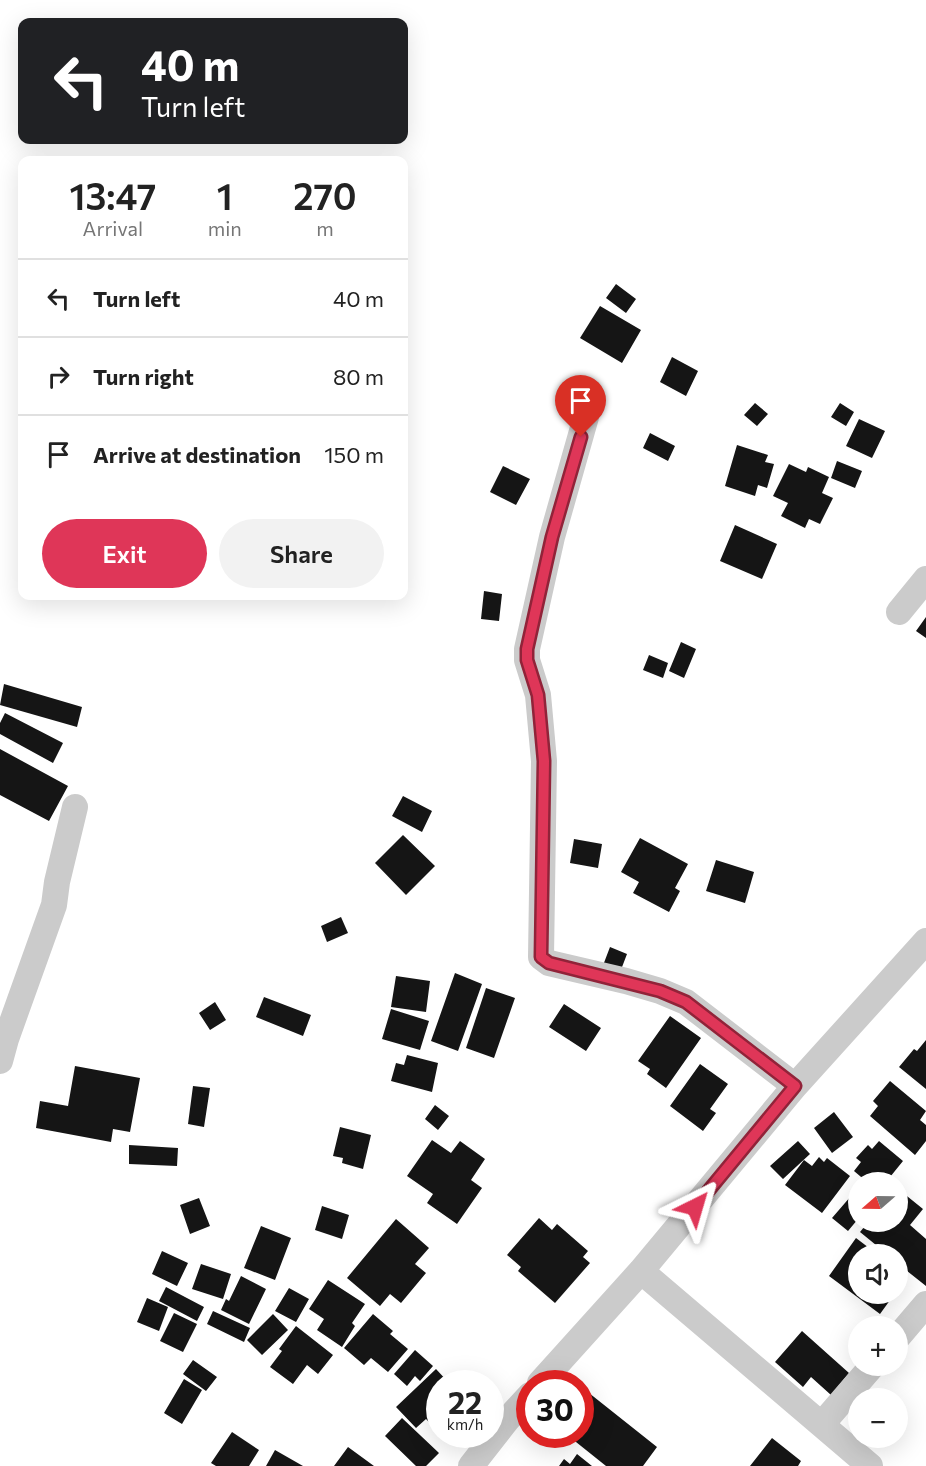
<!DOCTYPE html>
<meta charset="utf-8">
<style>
:root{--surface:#fff;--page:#f2f2f2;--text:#222;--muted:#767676;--line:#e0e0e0;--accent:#df3658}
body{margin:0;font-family:Commissioner,sans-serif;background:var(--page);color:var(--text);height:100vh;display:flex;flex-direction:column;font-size:22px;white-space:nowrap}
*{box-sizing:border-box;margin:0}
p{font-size:20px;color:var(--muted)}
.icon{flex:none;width:33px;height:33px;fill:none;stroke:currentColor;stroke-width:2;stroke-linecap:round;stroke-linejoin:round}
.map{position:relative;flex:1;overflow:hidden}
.panel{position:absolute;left:18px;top:156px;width:390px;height:444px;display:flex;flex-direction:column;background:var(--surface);border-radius:12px;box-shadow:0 6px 24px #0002}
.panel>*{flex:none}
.guide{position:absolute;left:18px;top:18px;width:390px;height:126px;border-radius:12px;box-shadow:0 6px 24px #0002;background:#202124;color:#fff;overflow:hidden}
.needle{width:39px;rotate:250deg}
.buttons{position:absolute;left:848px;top:1172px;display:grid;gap:12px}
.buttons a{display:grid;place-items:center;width:60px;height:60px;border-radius:50%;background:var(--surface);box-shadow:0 6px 24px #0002;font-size:30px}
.speed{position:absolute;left:426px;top:1370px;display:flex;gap:12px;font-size:30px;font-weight:700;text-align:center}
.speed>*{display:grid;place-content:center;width:78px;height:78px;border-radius:50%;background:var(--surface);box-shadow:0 6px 24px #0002;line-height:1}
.speed small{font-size:15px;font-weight:400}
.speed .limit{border:9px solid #d22;background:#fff;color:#111}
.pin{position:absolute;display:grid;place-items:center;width:51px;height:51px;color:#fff;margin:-62px -26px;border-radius:50% 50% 50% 0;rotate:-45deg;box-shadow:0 0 6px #0007}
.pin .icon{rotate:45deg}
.me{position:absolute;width:66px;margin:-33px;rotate:40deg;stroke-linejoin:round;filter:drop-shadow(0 0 4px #0008)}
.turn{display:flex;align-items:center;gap:21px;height:126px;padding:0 24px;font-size:27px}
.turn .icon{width:78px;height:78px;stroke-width:2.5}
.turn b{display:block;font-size:42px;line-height:51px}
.eta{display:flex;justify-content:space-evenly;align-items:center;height:102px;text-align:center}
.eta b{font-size:36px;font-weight:600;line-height:42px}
.action{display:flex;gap:12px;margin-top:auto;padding:12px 24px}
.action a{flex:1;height:69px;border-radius:36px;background:var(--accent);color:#fff;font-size:24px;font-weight:600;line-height:69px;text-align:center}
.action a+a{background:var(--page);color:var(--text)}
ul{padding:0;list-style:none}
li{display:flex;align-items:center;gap:18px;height:78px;padding:0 24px;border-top:2px solid var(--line)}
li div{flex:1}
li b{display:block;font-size:22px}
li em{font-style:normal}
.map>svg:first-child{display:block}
</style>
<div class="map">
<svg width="926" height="1466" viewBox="0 0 926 1466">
<rect width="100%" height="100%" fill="#fff"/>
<path fill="#151515" d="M616,284l20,15 -10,14 -20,-15z
M600,306l41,24 -19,33 -42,-25z
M672,357l26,14 -12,25 -26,-14z
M755,403l13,11 -11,12 -13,-11z
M840,403l14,9 -8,14 -15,-9z
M859,419l26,12 -13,27 -26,-12z
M650,433l25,13 -7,15 -25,-13z
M737,445l31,10 -3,7 9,2 -7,24 -9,-3 -3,11 -30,-10z
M837,461l25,10 -7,17 -24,-10z
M789,464l17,8 2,-5 21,10 -7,16 11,5 -13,26 -11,-5 -4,9 -24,-12 7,-13 -15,-7z
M503,466l27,13 -14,26 -26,-13z
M735,525l42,19 -15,35 -42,-18z
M484,591l18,3 -3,27 -18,-2z
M926,617v21l-10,-7z
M681,642l15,7 -12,29 -15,-7z
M649,655l19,8 -5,15 -20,-8z
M4,684l78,23 -5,20 -77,-22z
M5,713l58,30 -10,20 -53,-29v-11z
M0,749l68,37 -19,35 -49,-26z
M403,796l29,15 -10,21 -30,-16z
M403,835l32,31 -29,29 -31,-32z
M640,838l48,26 -13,24 5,3 -11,21 -36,-19 6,-11 -18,-10z
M574,839l28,5 -4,24 -28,-5z
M716,860l38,12 -9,31 -39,-12z
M341,917l7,16 -21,9 -6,-16z
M610,947l17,7 -8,21 -17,-7z
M455,973l27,11 -24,67 -27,-10z
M396,976l34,5 -4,31 -35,-5z
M486,988l29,10 -21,60 -28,-10z
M264,997l47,18 -8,21 -47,-19z
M215,1002l11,18 -16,10 -11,-17z
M564,1004l37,24 -15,23 -37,-24z
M391,1009l38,12 -9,29 -38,-11z
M670,1016l31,22 -35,50 -19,-14 3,-5 -12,-8z
M926,1040v49l-27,-22 15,-18 3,2z
M407,1055l31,8 -6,29 -41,-11 5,-18 8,2z
M700,1064l28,20 -18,25 6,4 -13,18 -33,-25z
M75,1066l65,12 -10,54 -17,-3 -2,13 -75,-14 4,-27 28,5z
M890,1081l36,30 -6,9 6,5v16l-11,14 -45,-39 8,-10 -5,-5z
M193,1086l17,2 -6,39 -16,-3z
M435,1105l14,11 -11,14 -13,-11z
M834,1112l19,25 -21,16 -18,-25z
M340,1127l31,8 -8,34 -21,-6 1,-5 -10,-2z
M432,1140l19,13 9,-12 25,18 -14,21 11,8 -25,36 -30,-21 6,-9 -26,-18z
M798,1141l12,13 -27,25 -13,-13z
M879,1141l24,20 -17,21h-19l-13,-11 7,-9 -5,-4 12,-13 4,4z
M129,1145l49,3 -1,18 -48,-2z
M819,1157l5,5 3,-4 23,18 -28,37 -37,-28 19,-25 8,6z
M897,1188l26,21 -13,16 16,14v47l-29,-23v-9h-10l-27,-22 9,-11h28z
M851,1196l7,6v17l-10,12 -16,-13z
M199,1198l11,28 -20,8 -10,-29z
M322,1206l27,9 -7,24 -27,-9z
M539,1218l13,12 5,-6 31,27 -5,6 7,6 -35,40 -37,-32 3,-4 -14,-12z
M396,1219l33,29 -14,16 11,9 -25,30 -11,-9 -10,12 -33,-28z
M261,1226l30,12 -16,42 -31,-12z
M856,1238l21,16h-19v39h31l4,3 -13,18 -51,-38z
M162,1251l26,12 -11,23 -25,-12z
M201,1264l30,10 -8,25 -31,-10z
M241,1276l25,13 -17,35 -28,-14 5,-11 3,2z
M328,1280l37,24 -13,19 3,3 -13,21 -25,-17 7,-11 -15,-10z
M166,1287l38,20 -7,14 -38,-20z
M289,1288l20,11 -13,23 -21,-11z
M147,1298l21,9 -9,24 -22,-9z
M213,1311l37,17 -6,14 -37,-18z
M174,1313l23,11 -14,28 -23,-11z
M273,1314l15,16 -26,25 -15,-15z
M373,1314l20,17 -3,3 18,15 -20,23 -17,-14 -7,7 -20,-17z
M296,1326l37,29 -15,19 -11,-9 -14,19 -23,-17 12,-16 -3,-2z
M802,1331l47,42 -18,22 -20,-18 -8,10 -28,-25z
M415,1350l18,16 -13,15 -5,-5 -8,10 -13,-12z
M193,1360l24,17 -11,14 -23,-17z
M436,1369l13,14h-9v50l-14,-14 -10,9 -20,-21z
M184,1379l18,11 -20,34 -18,-11z
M589,1393l68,54 -14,19h-37l-40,-32h14v-30z
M402,1418l37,35 -13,13h-10l-31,-30z
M232,1432l27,18 -10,16h-33l-5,-3z
M772,1438l29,23 -3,5h-48z
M348,1447l26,19h-40z
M275,1450l28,16h-37z
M577,1454l15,12h-33l5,-7 6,5z"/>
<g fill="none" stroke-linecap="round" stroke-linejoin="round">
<path stroke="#cbcbcb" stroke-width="26" d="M586,417l-34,120 -25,112v11l11,35 6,66 -3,196 8,6 77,18 34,10 26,11 109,84
M899,612l27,-33
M0,1061l6,-22 48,-134 3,-23 18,-75
M641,1271l229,195
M897,1338l29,-34
M540,1383l101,-112 154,-185 131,-145
M822,1424l51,-59
M471,1466l36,-46 23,-25"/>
</g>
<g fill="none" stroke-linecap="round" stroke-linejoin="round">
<g stroke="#912339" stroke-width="15">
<path id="route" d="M581,437l-29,100 -25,112v11l11,35 6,66 -3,196 8,6 111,28 26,11 109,84 -100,121"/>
</g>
<use href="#route" stroke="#df3658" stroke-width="10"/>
</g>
</svg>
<div class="buttons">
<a><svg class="needle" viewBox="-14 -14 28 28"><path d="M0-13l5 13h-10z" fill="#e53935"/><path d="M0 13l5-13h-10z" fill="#767676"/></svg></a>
<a><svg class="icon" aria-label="sound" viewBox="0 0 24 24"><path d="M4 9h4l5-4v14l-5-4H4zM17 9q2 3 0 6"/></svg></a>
<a>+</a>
<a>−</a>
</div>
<div class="speed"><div>22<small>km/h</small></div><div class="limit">30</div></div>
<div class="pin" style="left:581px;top:437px;background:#d93025"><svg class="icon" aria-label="arrive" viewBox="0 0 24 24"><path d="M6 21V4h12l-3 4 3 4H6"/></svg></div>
<svg class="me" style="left:695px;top:1207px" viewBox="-20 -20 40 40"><path d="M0-17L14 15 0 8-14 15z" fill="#df3658" stroke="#fff" stroke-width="4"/></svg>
<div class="guide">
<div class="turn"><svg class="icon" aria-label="left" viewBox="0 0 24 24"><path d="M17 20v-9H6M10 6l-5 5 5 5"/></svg><div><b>40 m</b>Turn left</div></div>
</div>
<section class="panel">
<div class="eta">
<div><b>13:47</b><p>Arrival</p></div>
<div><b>1</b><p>min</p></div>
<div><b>270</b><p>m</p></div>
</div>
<ul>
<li><svg class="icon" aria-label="left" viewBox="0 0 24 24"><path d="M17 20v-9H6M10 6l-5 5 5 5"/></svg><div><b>Turn left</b></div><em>40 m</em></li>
<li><svg class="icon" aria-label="right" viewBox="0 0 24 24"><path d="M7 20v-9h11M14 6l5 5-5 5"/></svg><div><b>Turn right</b></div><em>80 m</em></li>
<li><svg class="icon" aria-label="arrive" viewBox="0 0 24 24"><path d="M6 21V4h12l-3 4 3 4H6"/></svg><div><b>Arrive at destination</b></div><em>150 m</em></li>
</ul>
<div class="action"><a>Exit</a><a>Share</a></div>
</section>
</div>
